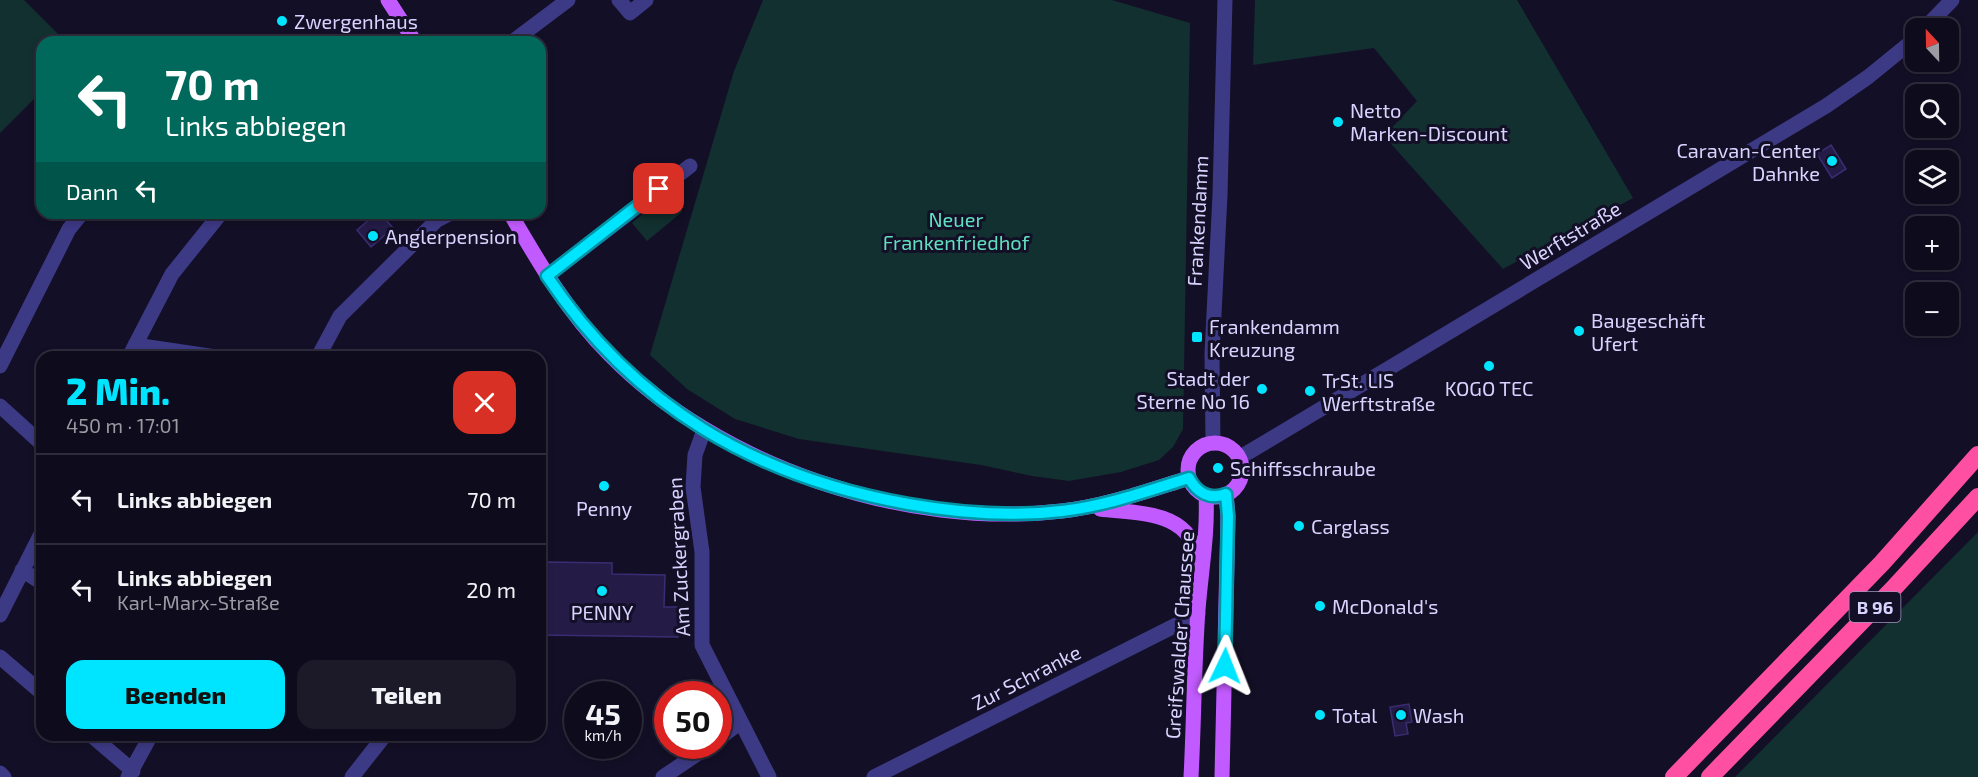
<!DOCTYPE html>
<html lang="de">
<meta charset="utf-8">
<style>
:root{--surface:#0e0b1c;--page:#1c1929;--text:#f1f3f6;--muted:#9b9ba3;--line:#2e2b3b;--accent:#00e5ff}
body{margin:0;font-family:"Exo 2",sans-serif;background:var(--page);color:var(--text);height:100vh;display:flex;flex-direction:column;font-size:22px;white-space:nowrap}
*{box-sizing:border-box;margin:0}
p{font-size:20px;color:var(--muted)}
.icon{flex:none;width:33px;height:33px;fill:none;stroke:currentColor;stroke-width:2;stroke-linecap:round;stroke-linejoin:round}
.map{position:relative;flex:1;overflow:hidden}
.sheet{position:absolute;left:36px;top:351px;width:510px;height:390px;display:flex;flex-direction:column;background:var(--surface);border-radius:18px;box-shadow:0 3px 9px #0003,0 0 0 2px var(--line)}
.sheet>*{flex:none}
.top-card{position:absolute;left:36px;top:36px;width:510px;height:183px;border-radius:18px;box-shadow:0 3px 9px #0003,0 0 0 2px var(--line);background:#00695c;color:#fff;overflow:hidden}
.needle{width:39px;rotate:338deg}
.tools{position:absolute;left:1905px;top:18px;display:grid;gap:12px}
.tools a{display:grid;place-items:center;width:54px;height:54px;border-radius:12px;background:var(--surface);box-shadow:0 3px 9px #0003,0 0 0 2px var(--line);font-size:30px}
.speed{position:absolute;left:564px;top:681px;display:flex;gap:12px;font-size:30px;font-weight:700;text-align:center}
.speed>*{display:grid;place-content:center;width:78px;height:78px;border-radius:50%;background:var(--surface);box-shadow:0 3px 9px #0003,0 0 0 2px var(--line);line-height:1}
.speed small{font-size:15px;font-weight:400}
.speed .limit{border:9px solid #d22;background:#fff;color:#111}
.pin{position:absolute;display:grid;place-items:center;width:51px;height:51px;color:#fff;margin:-26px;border-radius:12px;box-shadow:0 3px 9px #0006}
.me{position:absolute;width:66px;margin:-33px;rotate:2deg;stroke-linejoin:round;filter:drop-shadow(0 0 4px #0008)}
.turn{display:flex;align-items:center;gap:21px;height:126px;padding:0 30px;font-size:27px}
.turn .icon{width:78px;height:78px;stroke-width:2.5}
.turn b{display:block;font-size:42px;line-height:51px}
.then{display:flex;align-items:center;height:57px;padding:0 30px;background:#0003;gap:12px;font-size:22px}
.round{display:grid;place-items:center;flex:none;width:63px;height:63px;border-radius:18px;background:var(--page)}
.summary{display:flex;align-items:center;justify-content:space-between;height:102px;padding:0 30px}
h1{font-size:36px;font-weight:800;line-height:45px;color:var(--accent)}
.cta{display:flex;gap:12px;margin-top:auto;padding:12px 30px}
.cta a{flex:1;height:69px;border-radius:18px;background:var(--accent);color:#111;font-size:24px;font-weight:800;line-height:69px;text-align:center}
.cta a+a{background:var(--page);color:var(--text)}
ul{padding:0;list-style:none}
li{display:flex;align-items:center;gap:18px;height:90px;padding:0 30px;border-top:2px solid var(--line)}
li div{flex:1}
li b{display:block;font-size:22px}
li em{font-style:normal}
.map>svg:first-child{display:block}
</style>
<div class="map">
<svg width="1978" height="777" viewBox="0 0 1978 777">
<rect width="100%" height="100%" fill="#130f26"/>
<path fill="#12302f" d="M0,0h24l42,42h-24v49l-42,42z
M763,0h349l78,23 -7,406 -10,18 -14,13 -38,12 -52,9 -37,-5 -51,-11 -182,-26 -64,-20 -48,-30 -37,-34 84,-284z
M1255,0h262l116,198 -130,71 -119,-133 33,-35 -43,-53 -121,17z
M671,197l10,7 1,8 -35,29 -15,-18 20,-17z
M1978,532v245h-243z"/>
<path fill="#241b47" stroke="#3b2d73" stroke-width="1.5" d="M1831,145l15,24 -14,9 -15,-24z
M377,213h3l13,15 -22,19 -14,-17z
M546,562l66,1v11l53,1 -1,32h14v30l-138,-2v-62h6z
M1409,704l3,18 -6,1 2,11 -13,2 -5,-29z"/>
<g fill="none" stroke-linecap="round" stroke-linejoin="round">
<path stroke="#3d3a85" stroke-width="15" d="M619,0l11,13 16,-13
M1925,28l27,-28
M512,42l56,-42
M547,276l143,-110
M135,345l81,12
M129,357l43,-83 49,-61
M318,357l22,-41 97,-96 14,-7
M0,366l69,-137 13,-16
M0,406l42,38
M704,430l-9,25 -2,32 9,65v93l67,132
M1213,443l-1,-89 8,-159 5,-195
M1239,458l587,-352 42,-29 48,-39
M22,570l20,13
M0,615l42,-83
M0,657l42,36
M91,735l42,36
M718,739l23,-17
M0,773l4,4
M128,777l23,-42
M352,777l33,-42
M663,777l46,-31
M874,777l324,-163"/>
<path stroke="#c25bff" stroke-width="15" d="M388,0l27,42
M510,213c29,50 58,100 99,141 110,113 297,175 453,157 44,-5 85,-20 127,-33
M1188 470a27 27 0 1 1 54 0a27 27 0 1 1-54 0Z
M1100,509c41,5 91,1 99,53
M1191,777c3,-56 3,-111 7,-167 3,-39 10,-76 8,-115
M1222,777l6,-261 -2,-22"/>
<path stroke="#ff4fa3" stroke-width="18" d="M1674,777l208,-214 96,-108
M1710,777l182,-187 86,-93"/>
</g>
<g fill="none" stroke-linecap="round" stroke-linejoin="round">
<g stroke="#0095a6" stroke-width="15">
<path id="route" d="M659,189l-112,87c87,130 208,201 361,228 51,9 103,13 154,7 44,-5 85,-20 127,-33 8,15 21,22 37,16l2,22 -3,150"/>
</g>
<use href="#route" stroke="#00e5ff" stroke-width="10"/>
</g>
<g fill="#00e5ff" stroke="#130f26" stroke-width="2">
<circle cx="282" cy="21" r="6"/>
<circle cx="1338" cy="122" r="6"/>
<circle cx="1832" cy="161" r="6"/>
<circle cx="373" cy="236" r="6"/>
<circle cx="1579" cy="331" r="6"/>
<rect x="1191" y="331" width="12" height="12" rx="3"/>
<circle cx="1489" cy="366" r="6"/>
<circle cx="1262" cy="389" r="6"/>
<circle cx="1310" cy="391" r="6"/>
<circle cx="1218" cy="468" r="6"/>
<circle cx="604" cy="486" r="6"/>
<circle cx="1299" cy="526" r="6"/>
<circle cx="602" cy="591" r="6"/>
<circle cx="1320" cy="606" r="6"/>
<circle cx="1320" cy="715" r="6"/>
<circle cx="1401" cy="715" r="6"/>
</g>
<g text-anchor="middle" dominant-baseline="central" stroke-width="6" stroke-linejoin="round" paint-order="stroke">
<rect fill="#130f26" stroke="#9e99be" stroke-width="1.5" x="1849.5" y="592" width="51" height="30" rx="4.5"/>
<g font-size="18" font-weight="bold" fill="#d9d4ff">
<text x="1875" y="607">B 96</text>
</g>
<g font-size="20" fill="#d9d4ff" stroke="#130f26" text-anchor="start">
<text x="294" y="21">Zwergenhaus</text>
<text x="1350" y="110">Netto<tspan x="1350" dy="23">Marken-Discount</tspan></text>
<text x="1820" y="150" text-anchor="end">Caravan-Center<tspan x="1820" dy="23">Dahnke</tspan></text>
<text x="385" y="236">Anglerpension</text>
<text x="1591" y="320">Baugeschäft<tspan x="1591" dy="23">Ufert</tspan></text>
<text x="1209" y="326">Frankendamm<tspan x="1209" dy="23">Kreuzung</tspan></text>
<text x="1250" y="378" text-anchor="end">Stadt der<tspan x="1250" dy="23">Sterne No 16</tspan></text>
<text x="1322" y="380">TrSt. LIS<tspan x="1322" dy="23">Werftstraße</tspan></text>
<text x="1489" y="388" text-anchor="middle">KOGO TEC</text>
<text x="1230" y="468">Schiffsschraube</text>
<text x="604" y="508" text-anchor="middle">Penny</text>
<text x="1311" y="526">Carglass</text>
<text x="1332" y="606">McDonald's</text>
<text x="602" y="612" text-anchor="middle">PENNY</text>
<text x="1332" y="715">Total</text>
<text x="1413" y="715">Wash</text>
</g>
<g font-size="20" fill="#5fe0c0" stroke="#130f26">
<text x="956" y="219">Neuer<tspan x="956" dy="23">Frankenfriedhof</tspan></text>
</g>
<g font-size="20" fill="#d9d4ff" stroke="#130f26">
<text transform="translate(1197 221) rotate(-87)">Frankendamm</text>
<text transform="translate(1570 235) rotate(-31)">Werftstraße</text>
<text transform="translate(678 557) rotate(-93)">Am Zuckergraben</text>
<text transform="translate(1179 635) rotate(-86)">Greifswalder Chaussee</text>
<text transform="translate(1026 677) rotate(-27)">Zur Schranke</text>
</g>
</g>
</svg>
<div class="tools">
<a><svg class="needle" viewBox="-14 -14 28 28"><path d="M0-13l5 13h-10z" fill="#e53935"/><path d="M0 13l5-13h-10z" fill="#9b9ba3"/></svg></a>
<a><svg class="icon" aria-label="search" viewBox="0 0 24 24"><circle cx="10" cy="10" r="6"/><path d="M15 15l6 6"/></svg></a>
<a><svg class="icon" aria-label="layers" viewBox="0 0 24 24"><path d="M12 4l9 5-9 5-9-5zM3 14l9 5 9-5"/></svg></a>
<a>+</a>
<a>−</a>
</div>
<div class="speed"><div>45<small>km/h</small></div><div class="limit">50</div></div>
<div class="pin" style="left:659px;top:189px;background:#d93025"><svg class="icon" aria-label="arrive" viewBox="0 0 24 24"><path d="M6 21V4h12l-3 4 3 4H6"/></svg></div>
<svg class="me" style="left:1225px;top:666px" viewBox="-20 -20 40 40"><path d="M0-17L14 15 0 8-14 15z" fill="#00e5ff" stroke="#fff" stroke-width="4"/></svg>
<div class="top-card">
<div class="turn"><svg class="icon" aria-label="left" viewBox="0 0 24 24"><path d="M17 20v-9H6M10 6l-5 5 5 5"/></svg><div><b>70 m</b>Links abbiegen</div></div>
<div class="then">Dann<svg class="icon" aria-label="left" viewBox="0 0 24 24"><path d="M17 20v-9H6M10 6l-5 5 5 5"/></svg></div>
</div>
<section class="sheet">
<div class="summary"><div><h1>2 Min.</h1><p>450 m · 17:01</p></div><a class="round" style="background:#d93025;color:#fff"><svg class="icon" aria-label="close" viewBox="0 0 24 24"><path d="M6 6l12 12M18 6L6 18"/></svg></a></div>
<ul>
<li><svg class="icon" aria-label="left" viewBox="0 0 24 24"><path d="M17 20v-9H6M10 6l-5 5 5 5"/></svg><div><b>Links abbiegen</b></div><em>70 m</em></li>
<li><svg class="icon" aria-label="left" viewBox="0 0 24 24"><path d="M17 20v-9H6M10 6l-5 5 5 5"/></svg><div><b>Links abbiegen</b><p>Karl-Marx-Straße</p></div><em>20 m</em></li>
</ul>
<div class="cta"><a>Beenden</a><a>Teilen</a></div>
</section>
</div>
